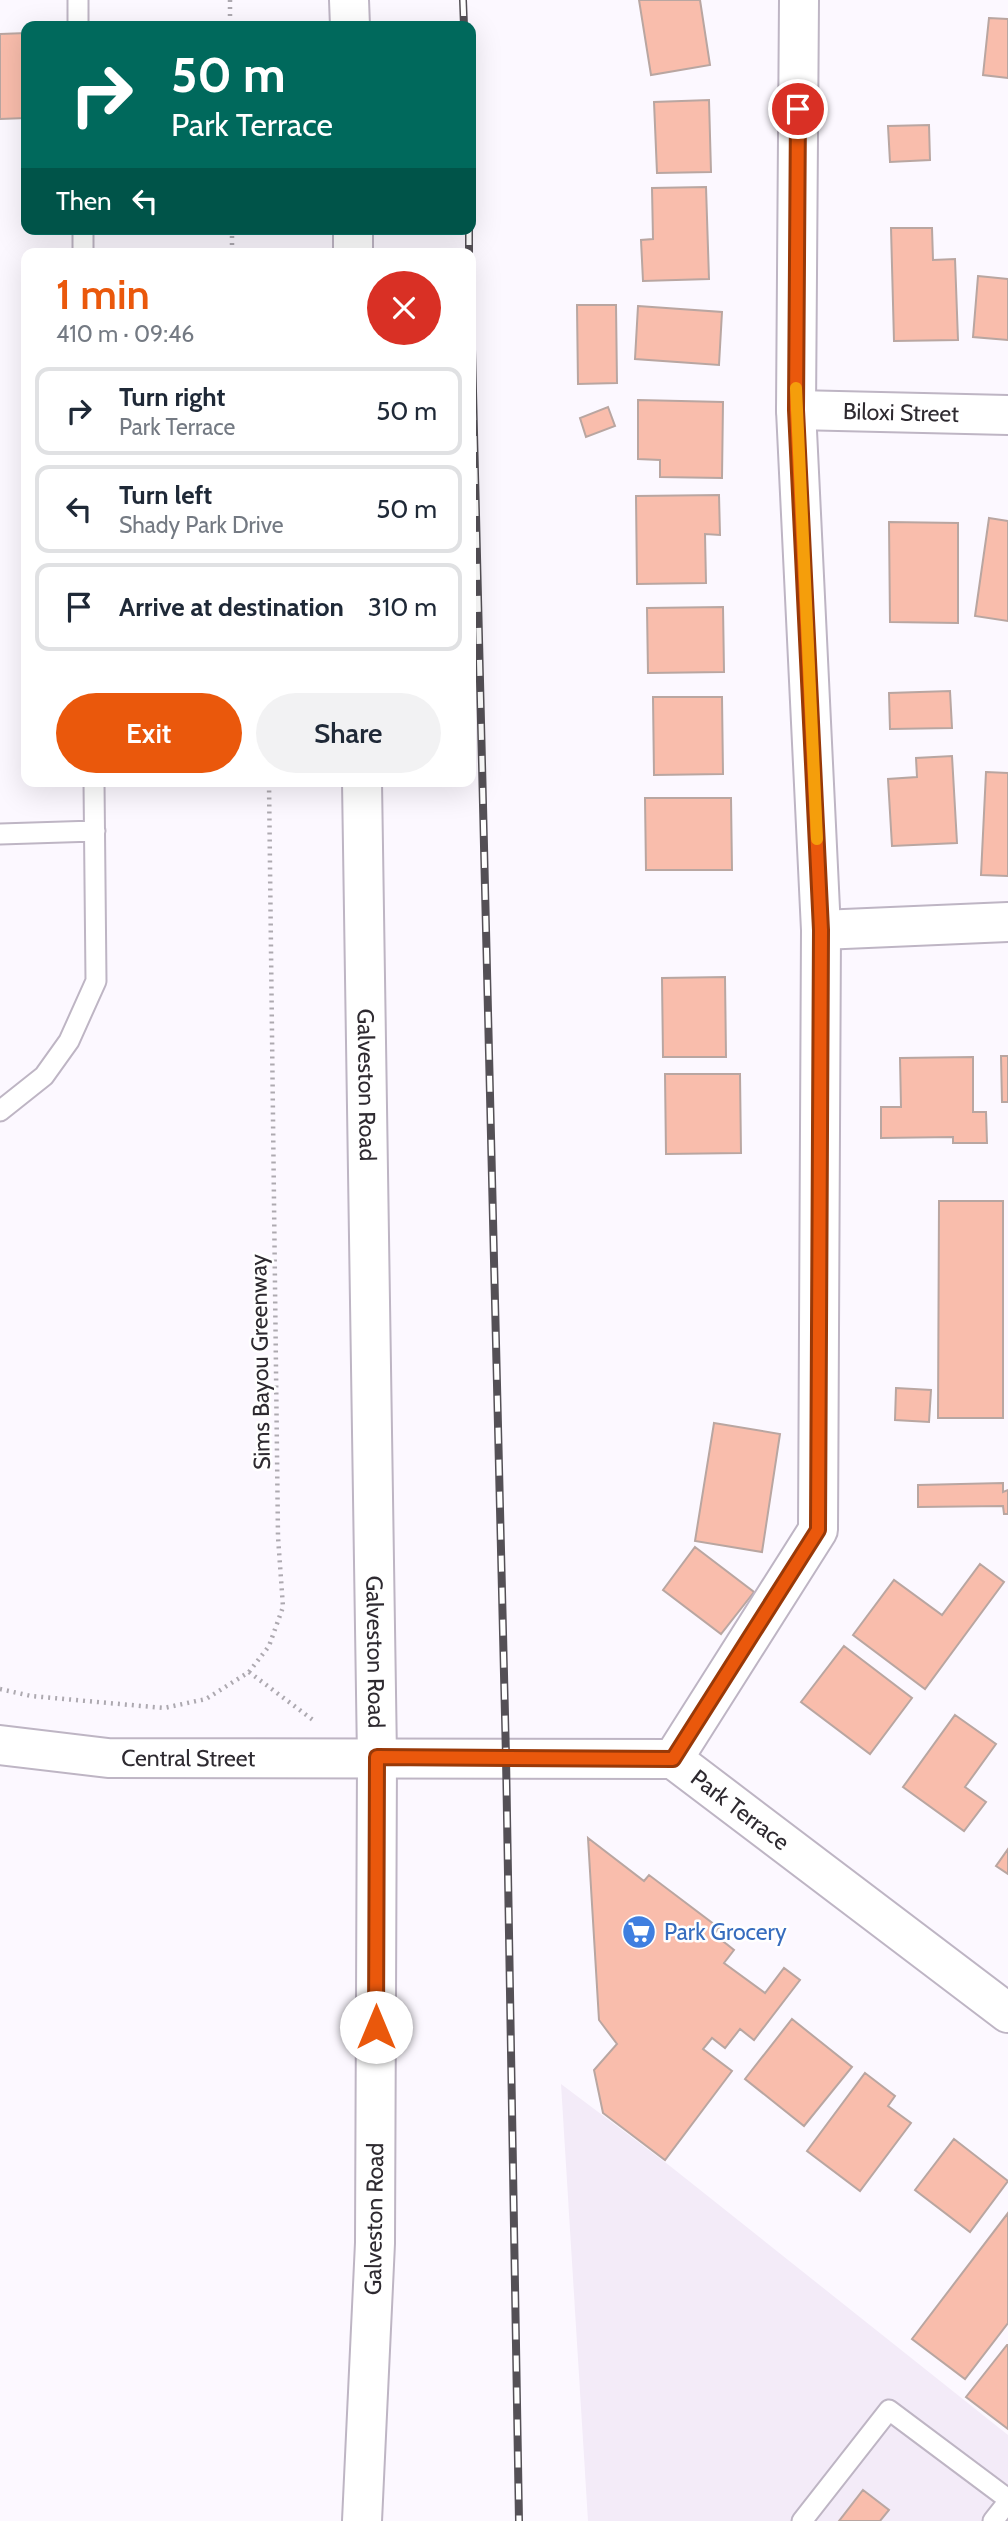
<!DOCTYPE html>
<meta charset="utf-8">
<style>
:root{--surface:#fff;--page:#f2f2f3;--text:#1f2937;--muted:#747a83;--line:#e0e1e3;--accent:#ea580c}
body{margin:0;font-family:Cabin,sans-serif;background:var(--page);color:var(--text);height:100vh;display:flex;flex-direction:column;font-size:26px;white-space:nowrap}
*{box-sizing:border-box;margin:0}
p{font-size:23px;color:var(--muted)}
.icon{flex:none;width:38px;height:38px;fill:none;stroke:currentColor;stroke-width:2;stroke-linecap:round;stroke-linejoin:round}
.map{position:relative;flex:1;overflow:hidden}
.details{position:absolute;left:21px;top:248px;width:455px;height:539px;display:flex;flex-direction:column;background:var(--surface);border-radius:14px;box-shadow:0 7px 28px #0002}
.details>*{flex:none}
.top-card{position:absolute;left:21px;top:21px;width:455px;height:214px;border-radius:14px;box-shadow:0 7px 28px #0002;background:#00695c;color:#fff;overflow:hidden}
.pin{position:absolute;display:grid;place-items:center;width:60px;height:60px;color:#fff;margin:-30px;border:4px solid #fff;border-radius:50%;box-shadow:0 2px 7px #0007}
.me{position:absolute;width:77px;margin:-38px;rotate:0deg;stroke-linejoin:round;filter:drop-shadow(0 0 5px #0008)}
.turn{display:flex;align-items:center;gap:24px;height:147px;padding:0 35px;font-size:32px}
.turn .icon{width:91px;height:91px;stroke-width:2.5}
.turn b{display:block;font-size:49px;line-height:60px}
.then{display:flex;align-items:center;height:66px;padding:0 35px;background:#0003;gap:14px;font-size:26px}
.round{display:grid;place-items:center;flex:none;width:74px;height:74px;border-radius:37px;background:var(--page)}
.summary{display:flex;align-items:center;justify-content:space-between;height:119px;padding:0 35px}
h1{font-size:42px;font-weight:600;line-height:52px;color:var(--accent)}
.cta{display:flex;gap:14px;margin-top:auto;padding:14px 35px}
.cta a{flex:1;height:80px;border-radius:42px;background:var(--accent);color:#fff;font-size:28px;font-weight:600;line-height:80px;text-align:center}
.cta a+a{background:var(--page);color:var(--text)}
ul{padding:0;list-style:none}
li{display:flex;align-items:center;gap:21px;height:88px;margin:0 14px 10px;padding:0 21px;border:4px solid var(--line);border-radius:14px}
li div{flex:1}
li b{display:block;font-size:26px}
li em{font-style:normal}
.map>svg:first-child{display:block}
</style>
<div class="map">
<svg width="1008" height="2521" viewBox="0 0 1008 2521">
<rect width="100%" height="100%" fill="#fcf8ff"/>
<path fill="#f3ebf8" d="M561,2084l109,82 338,269v86h-420z"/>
<path fill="#f9bdac" stroke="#b9a6a1" stroke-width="2" d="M639,0h61l10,65 -59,10z
M989,18l19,1v59l-25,-3z
M26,33v85l-26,1v-85z
M709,100l2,72 -54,1 -3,-71z
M929,125l1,35 -40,2 -2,-36z
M706,187l3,92 -66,2 -2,-41 12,-1 -1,-51z
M891,228h41l1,32 22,-1 3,81 -64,1z
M978,276l30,3v61l-35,-3z
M577,305h39l1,78 -39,1z
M638,306l84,6 -3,53 -84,-6z
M638,400l85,2 -1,76 -62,-1v-17l-22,-1z
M608,407l7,19 -29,11 -6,-19z
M719,495l1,40 -15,-1 1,49 -69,1 -1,-88z
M989,518l19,3v100l-33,-5z
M889,522l69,1v100l-68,-1z
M723,607l1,65 -76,1 -1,-65z
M950,691l2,37 -62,1 -1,-36z
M653,697h69l1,77 -69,1z
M952,756l5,87 -65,3 -4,-67 29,-2 -1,-19z
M986,772l22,1v103l-27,-1z
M645,798h86l1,72h-86z
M725,977l1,80h-63l-1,-79z
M1001,1056h7v46h-6z
M973,1057v55h13l1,31h-34v-6l-72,1v-31h20l-1,-49z
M665,1074h75l1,79 -75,1z
M939,1201h64v217h-65z
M896,1388l35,2 -2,32 -34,-2z
M714,1423l66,11 -18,118 -67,-11z
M1003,1483v9l5,-2v24h-4l-1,-8 -85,1v-22z
M695,1547l59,45 -33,42 -58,-44z
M980,1564l24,18 -79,107 -72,-54 41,-55 48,35z
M844,1646l68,52 -42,56 -69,-52z
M955,1715l41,29 -31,43 21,15 -22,29 -61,-44z
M588,1838l56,43 5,-6 70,53 -5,6 20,16 -10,13 41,30 19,-25 16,12 -46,60 -14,-11 -15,19 -13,-10 -9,11 29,22 -67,89 -62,-47 -9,-43 23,-26 -18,-24z
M1008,1849v25l-12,-8z
M792,2019l60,48 -48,59 -59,-47z
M865,2073l30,23 -7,10 23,17 -51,68 -53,-40z
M954,2139l54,42 -38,51 -55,-42z
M1008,2213v110l-43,56 -53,-40z
M1007,2345h1v84l-42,-32z
M863,2490l26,20 -9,11h-41z"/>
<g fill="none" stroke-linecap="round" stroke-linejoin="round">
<g stroke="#beb5c4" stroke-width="23">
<path id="service" d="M78,0v26
M83,229v25
M0,834l95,-3
M0,1111l44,-35 25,-35 27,-60 -2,-199
M802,2521l87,-111 119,89
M993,2521l15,-19"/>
</g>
<g stroke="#beb5c4" stroke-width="42">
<g id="minor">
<path id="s1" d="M796,410l212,5"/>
<path d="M821,930l187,-8"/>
<path d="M673,1759l145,-229 3,-600 -25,-520 3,-410"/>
</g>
</g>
<g stroke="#beb5c4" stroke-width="42">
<g id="tertiary">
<path id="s2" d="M0,1745l108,13 565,1 335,254"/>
</g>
</g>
<g stroke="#beb5c4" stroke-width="42">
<g id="secondary">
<path d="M349,0l1,26"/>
<path d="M353,229v25"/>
<path id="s3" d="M362,782l15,975 -2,486 -13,278"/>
</g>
</g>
<path stroke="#ada9b0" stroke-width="4.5" stroke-dasharray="2 5" stroke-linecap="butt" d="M230,0v26
M232,229v25
M249,1672l64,48
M0,1689l31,7 133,12 42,-9 43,-27 20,-26 14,-39 -5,-70 -9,-755"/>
<use href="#service" stroke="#fff" stroke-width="19"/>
<use href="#minor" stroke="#fff" stroke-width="38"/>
<use href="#tertiary" stroke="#fff" stroke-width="38"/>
<use href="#secondary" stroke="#fff" stroke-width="38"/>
<g stroke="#545056" stroke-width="8">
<path id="rail" d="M463,0l1,26
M469,229v25
M471,308l35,1449 13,764"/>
</g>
<use href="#rail" stroke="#fff" stroke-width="5" stroke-dasharray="16" stroke-linecap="butt"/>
</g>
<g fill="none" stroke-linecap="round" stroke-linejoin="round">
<g stroke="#983908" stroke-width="18">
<path id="route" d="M376,2027l1,-270 296,2 145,-229 3,-600 -25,-520 2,-301"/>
</g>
<use href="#route" stroke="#ea580c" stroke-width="12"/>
<path stroke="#f59e0b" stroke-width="12" d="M796,388l21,451"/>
</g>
<defs>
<g id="supermarket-disc" transform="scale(1.75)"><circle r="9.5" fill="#3f7fe0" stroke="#fff"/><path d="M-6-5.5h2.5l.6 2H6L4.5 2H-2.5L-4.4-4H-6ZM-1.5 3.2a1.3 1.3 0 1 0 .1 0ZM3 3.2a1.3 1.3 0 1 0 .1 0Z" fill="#fff"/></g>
</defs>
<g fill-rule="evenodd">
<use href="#supermarket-disc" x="639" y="1932"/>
</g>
<g text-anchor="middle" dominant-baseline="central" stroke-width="5" stroke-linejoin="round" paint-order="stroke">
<g font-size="23" fill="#2e2a30" stroke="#fff">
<text stroke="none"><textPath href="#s1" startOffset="105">Biloxi Street</textPath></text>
<text stroke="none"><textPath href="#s3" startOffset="303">Galveston Road</textPath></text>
<text transform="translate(260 1362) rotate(-91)">Sims Bayou Greenway</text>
<text stroke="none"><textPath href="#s3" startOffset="870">Galveston Road</textPath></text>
<text stroke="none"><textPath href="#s2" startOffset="189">Central Street</textPath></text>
<text stroke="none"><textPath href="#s2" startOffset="758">Park Terrace</textPath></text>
<text transform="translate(374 2219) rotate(-89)">Galveston Road</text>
</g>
<g font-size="23" fill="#366cbe" stroke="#fff" text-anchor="start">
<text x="664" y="1932">Park Grocery</text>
</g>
</g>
</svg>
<div class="pin" style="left:798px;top:109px;background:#d93025"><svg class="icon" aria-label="arrive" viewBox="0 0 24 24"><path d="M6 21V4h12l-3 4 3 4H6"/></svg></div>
<svg class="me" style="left:376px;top:2027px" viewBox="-20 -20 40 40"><circle r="19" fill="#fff"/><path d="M0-13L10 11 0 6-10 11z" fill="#ea580c"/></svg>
<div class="top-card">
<div class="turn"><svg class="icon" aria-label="right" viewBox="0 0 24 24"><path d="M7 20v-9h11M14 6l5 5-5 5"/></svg><div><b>50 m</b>Park Terrace</div></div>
<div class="then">Then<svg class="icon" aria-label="left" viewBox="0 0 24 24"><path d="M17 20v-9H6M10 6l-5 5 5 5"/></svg></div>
</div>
<section class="details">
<div class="summary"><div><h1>1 min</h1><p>410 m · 09:46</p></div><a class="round" style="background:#d93025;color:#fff"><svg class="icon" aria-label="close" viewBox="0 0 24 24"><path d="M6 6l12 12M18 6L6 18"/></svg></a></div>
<ul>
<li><svg class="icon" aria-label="right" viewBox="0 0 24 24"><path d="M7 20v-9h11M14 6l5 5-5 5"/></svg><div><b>Turn right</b><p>Park Terrace</p></div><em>50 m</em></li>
<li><svg class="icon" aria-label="left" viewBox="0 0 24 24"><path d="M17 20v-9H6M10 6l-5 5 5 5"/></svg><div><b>Turn left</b><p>Shady Park Drive</p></div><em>50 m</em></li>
<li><svg class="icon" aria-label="arrive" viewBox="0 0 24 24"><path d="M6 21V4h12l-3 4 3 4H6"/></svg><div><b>Arrive at destination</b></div><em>310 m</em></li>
</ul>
<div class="cta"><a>Exit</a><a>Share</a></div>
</section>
</div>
